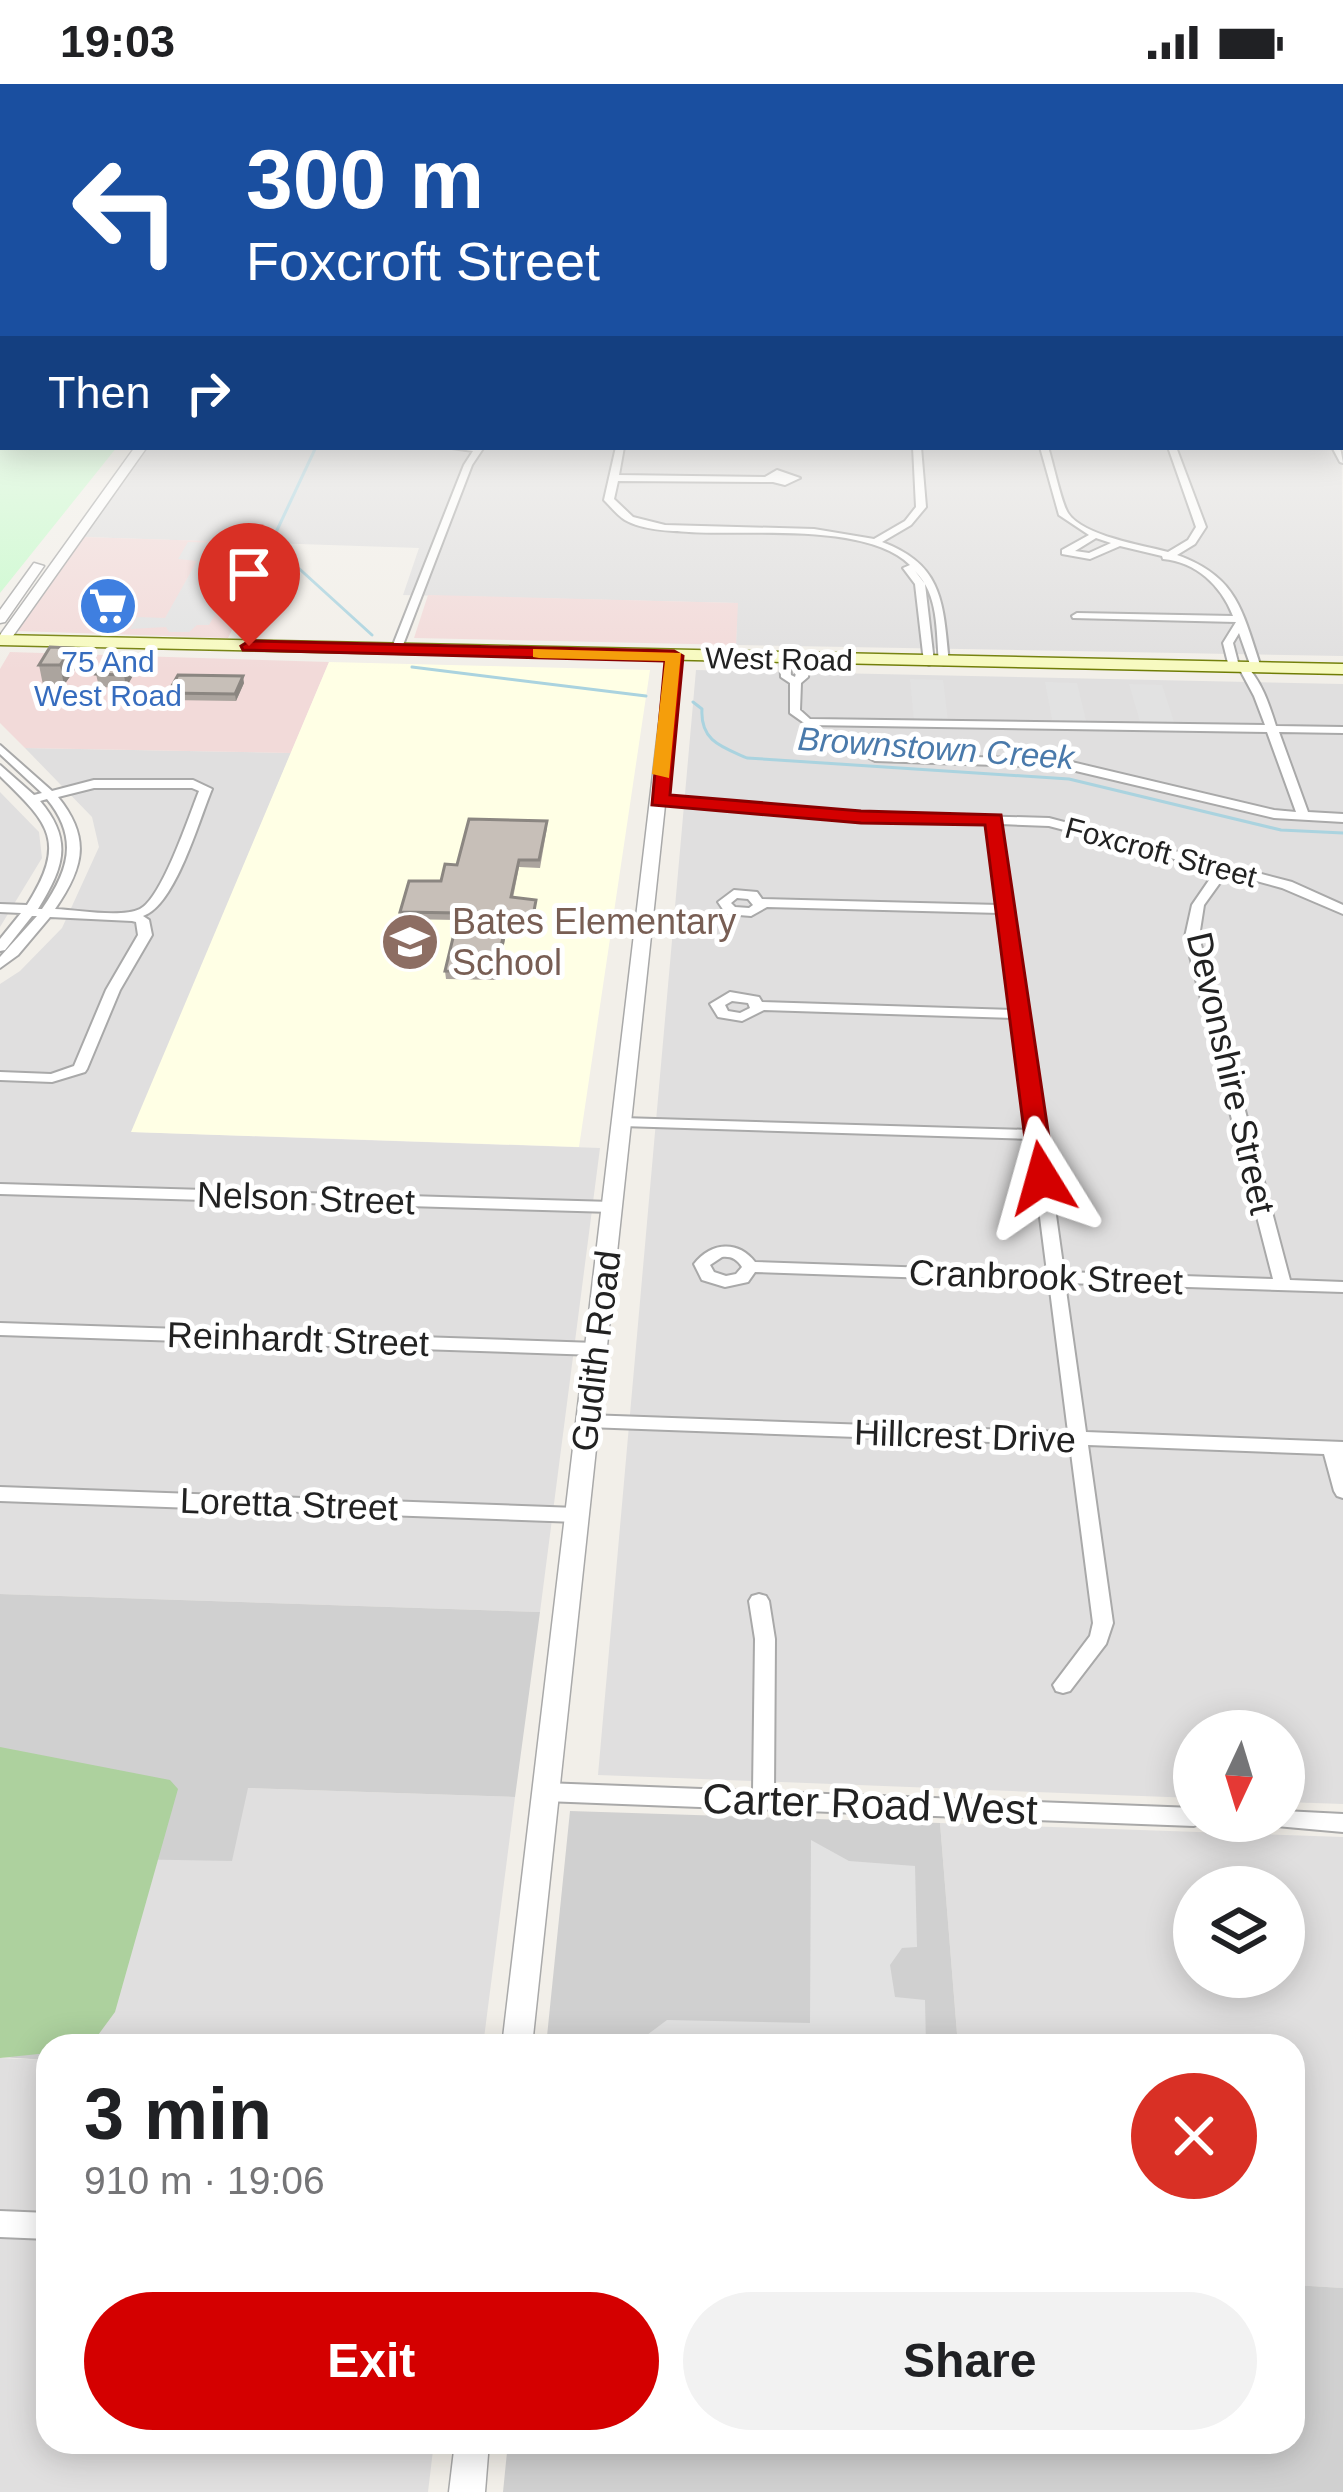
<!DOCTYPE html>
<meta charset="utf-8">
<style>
:root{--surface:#fff;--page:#f2f2f2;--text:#202124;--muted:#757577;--accent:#d40000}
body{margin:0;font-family:Arial,sans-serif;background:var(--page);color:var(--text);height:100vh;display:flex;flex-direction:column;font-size:45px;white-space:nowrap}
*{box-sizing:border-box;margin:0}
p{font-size:39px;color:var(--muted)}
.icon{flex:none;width:66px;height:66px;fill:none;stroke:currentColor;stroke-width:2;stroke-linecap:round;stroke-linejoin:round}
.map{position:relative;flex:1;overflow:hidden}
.panel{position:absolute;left:36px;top:1950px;width:1269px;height:420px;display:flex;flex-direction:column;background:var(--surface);border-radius:36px;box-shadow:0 6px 30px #0003}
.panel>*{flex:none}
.top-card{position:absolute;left:0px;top:0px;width:1344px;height:366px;box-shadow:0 6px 30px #0003;background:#1a4fa0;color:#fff;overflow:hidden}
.needle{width:78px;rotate:184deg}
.tools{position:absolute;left:1173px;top:1626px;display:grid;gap:24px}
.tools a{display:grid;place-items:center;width:132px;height:132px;border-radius:50%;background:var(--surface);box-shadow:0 6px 30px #0003;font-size:60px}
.pin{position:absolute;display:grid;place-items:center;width:102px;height:102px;color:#fff;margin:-123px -51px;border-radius:50% 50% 50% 0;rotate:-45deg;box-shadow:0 0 12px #0007}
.pin .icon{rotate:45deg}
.me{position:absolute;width:132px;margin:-66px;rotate:352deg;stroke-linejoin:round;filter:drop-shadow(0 0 9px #0008)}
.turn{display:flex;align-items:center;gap:42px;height:252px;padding:0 48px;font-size:54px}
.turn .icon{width:156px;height:156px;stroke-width:2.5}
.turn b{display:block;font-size:84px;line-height:102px}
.then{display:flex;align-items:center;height:114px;padding:0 48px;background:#0003;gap:24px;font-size:45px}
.round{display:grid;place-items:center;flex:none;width:126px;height:126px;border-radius:63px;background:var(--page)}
.overview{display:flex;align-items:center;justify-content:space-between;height:204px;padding:0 48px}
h1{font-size:72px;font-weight:800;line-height:90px}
.cta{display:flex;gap:24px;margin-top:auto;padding:24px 48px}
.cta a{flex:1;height:138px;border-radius:72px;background:var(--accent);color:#fff;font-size:48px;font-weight:800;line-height:138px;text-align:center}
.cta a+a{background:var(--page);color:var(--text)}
.status{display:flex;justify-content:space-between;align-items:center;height:84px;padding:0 60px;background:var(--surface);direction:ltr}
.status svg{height:33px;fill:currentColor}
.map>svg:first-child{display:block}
</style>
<div class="status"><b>19:03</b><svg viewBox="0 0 49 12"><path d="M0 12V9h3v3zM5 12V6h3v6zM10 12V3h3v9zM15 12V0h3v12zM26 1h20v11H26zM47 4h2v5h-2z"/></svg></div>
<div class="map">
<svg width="1343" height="2408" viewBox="0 0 1343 2408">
<rect width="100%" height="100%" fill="#f2efe9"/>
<path fill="#e0dfdf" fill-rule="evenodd" d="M1341,250l2,322 -607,-11 1,-42 -334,-8 16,-47 -336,-11 65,-90h1193z
M696,586l647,14v1120l-59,-2v-71h-90v67l-596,-23z
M25,664l266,5 -159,379 468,16 -60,464 -540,-18v-610l20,-13 42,-43 37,-81 -7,-30z
M0,708l39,40 3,26 -42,69z
M248,1704l267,9 -32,249h-414l52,-187z
M940,1739l403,14v451l-50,-3v-239h-335zM1194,1803h90v90h-90z
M0,1974l48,2v382h386l-6,50h-428z"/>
<path fill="#f2dad9" d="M83,453l193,6 -48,95 -211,-7z
M428,511l310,8 -2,42 -322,-7z
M10,568l319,10 -38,91 -266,-5 -25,-25v-54z"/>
<path fill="#ffffe5" d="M329,578l321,8 -71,477 -448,-15z"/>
<path fill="#d0d0d0" d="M0,1510l540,18 -25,185 -267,-9 -16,73 -111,-2 -73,187v14l-48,-3z
M570,1727l370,12 18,223h-412z
M1293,2201l50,3v204h-840l5,-50h785z"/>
<path fill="#add19e" d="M0,1663l170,33 8,9 -63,223 -25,34h-42v7l-48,5z"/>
<path fill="#c8facc" d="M0,250l3,113h114l-117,146z"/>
<path fill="#e2e2e2" d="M188,458l67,2 -46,81h-12l-8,7h-20l-3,-5 -36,2 7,-12 28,1 32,-57 -19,-2z
M910,595l33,1 5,41h-34z
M1045,598l32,1 10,42 -34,-1z
M1129,600l33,1 13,40h-34z
M811,1756l38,21 66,5 2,81 -15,1 -12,17 5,32 30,3 1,46h-308l1,-12 28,1 20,-15 143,3z"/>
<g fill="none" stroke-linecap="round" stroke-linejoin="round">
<path stroke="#aad3df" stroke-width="3" d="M316,363l-45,96 101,92
M412,583l234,29
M693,618l9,7c-2,32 20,38 45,49l322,21 212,51 62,3"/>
<g stroke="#a9a9a9" stroke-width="4">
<path id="minor" d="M445,363h39l-12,18 -71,185 -5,3 -5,-3 73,-185 9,-14z
M616,363h8l-5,28 146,2 12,-7 23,8 -15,7 -12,-3 -155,-1 -4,18 19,18 32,8 149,4 60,10 31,-18 11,-14 -3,-60h8l5,60 -15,18 -29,17c62,23 61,62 67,120l-5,3 -5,-3c-3,-32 0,-67 -24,-91l10,13 9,78 -5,3 -5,-3 -9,-78 -12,-16 7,-3c-44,-43 -161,-29 -221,-33 -19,-1 -47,-2 -64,-12 -8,-5 -15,-14 -21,-20z
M1040,363h8c5,15 13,55 20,66 15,23 74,32 100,39l20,-12 8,-13 -28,-80h8l30,80 -11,17 -18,11c61,22 65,56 84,112l-5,3 -5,-3 -12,-34 -6,10 6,23 5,-2c17,15 25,40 32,62l67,1v6l-64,-1 29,80 35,2v8l-69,-4 -215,-51 -184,-6 -6,-3 6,-3 184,4 215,51 22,2 -29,-80 -460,-7 -17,-12v-30l-9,-6 -1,-18 9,-2 2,18 4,2 5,-18 5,-3 5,3 -2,18 -7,6 -1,27 10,9 455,6 -11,-29 -15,-28 -5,2 -5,-3 -6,-24 13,-21 -163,-4 -1,-2 5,-3 156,3c-12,-31 -37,-54 -70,-57l-1,-3 -42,-10 -30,13 -28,-5v-4l27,-15 -30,-20zM1096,454l15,5 -22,10 -14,-2z
M1332,363h8l3,16 -3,-1z
M0,661l52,46 42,-11h99l19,9c-13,31 -37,117 -69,127l6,4 3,15 -32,55 -33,79 -2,3 -33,10 -52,-2v-8l51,2 23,-8 32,-76 32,-55 -2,-13 -4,-1 -82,-4 -32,38 -18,13v-11l37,-41h-5l-27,34 -5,1v-12l21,-26 -21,-1v-8l27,1c41,-65 21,-82 -27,-129v-11l34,30 8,-2 -42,-39zM94,704h98l7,3c-10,25 -37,107 -59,118 -18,9 -63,1 -85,0 29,-42 36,-71 3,-112zM47,715c32,39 22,71 -5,110h-4c25,-41 36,-68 2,-108z
M659,712l202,17 188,5 243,64 51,23v9l-61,-26 -55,-15 -23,32 -5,32 91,343 53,2v10l-278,-9 21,149 257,10v56l-6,-2 -3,-5 -10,-37 -236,-9 25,178 -7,21 -36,47 -7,2 -7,-2 -3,-6 37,-49 3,-13 -23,-178 -483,-18 -6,-2 -3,-4 3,-4 6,-2 481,17 -19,-150 -294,-10 -7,10 -23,5 -23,-7 -8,-16c17,-22 44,-24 61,-2l292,10 -17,-133 -408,-13 -7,-4 7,-4 407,12 -15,-112 -250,-8 -22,11 -24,-4 -8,-13 20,-12 29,5 3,5 251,8 -13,-97 -233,-6 -16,9 -25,-2 -8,-12 16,-12 23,2 5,7 237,6 -10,-81 -128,-3 -206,-18v-6zM1001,740l48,2 167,44 -24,35 -7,32 88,342 -209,-7zM737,814l11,1 5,6 -4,3 -14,-1 -4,-4zM732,917l16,2 2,5 -10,5 -12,-2 -3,-6zM722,1173c9,-1 15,2 20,10l-6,7 -10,2 -12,-4 -4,-7z
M0,1100l612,18 8,5 -8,5 -612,-18z
M0,1239l596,20 9,6 -9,6 -596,-20z
M0,1403l577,21 7,2 2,5 -2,5 -7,2 -577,-21z
M759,1510l7,2 3,5 6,38 -1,153 420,16v13h9l-1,2 -8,3 -649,-25 -7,-3 -4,-6 4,-6 7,-3 208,8 2,-152 -6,-38 3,-5z
M1284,1727l59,3v18l-67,-6 -2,-5h10z
M0,2127l48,2v26l-48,-2z"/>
</g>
<g stroke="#a9a9a9" stroke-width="3">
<path id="tertiary" d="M135,363h12l-139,196h-8v-8z
M34,479l10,3 -39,56 -5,1v-13z
M674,568l7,4 -149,1390h-30l165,-1390z
M455,2358h34l-4,50h-36z"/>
</g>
<g stroke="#707d05" stroke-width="3">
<path id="secondary" d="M0,551l1343,29v10l-1343,-29z"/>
</g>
<use href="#minor" fill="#fff" fill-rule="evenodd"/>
<use href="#tertiary" fill="#fff" fill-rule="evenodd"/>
<use href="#secondary" fill="#f7fabf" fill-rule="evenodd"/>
</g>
<path fill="#aba49e" d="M72,564l4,20 -12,17h-21l-4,-20z
M133,573l3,13 -10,18 -27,-1 -3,-13z
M244,599l-8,18 -67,-1 -1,-7z
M547,744l-7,40 -21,-1 -6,31 23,9 -5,27h-25l-9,46 -51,-1 -1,-8 12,-51 -56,-1 -1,-7 41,-31 16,-16z"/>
<path fill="#8b8681" d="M72,564l4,20 -12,17 -4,-20z
M133,573l3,13 -10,18 -2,-13z
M243,592l1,7 -8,18 -1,-7z
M505,843l1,7 -9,46 -1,-8z"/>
<path fill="#c7bfb8" stroke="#8b8681" stroke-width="3" d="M50,563l22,1 -12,17h-21z
M106,572l27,1 -9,18 -28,-1z
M178,591l65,1 -8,18 -67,-1z
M469,735l78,2 -8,39h-20l-8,37 25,3 -5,27h-26l-9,45 -51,-1 14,-58 -59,-1 9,-31h32l4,-17 12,1z"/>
<linearGradient id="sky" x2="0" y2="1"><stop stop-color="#8fc0e4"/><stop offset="0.43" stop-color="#f9f8f5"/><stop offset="1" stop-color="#f9f8f5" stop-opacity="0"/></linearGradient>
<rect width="1343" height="588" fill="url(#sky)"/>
<path fill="#d40000" stroke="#8a0000" stroke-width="3" d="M249,557l425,10 9,5 -13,139 191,16 140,4 54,363 -13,8 -12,-8 -45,-353 -124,-2 -209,-18 13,-144 -422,-11 -2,-4z"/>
<path fill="#f59e0b" d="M533,565l148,4 -12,125 -17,-4 13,-113 -126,-3 -6,-1z"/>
<defs>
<g id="supermarket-disc" transform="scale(3)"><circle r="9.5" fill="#3f7fe0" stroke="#fff"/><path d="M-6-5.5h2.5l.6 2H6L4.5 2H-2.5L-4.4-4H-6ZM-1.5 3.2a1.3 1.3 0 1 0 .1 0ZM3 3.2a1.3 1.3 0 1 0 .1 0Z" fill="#fff"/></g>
<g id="school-disc" transform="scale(3)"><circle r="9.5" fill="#8d6e63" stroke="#fff"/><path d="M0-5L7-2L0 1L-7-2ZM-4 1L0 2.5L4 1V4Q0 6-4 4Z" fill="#fff"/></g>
</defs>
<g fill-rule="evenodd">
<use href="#supermarket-disc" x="108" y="522"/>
<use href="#school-disc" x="410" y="858"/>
</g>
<g text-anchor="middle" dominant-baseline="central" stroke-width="10" stroke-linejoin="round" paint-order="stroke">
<g font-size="30" fill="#222" stroke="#fff">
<text transform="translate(779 575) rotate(1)">West Road</text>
<text transform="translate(1161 768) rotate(15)">Foxcroft Street</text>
</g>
<g font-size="30" fill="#366cbe" stroke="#fff">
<text x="108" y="577">75 And<tspan x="108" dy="34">West Road</tspan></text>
</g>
<g font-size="33" font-style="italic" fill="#4a7aab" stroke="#fff">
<text transform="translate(936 664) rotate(4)">Brownstown Creek</text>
</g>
<g font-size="36" fill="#785e54" stroke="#fff" text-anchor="start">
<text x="452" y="837">Bates Elementary<tspan x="452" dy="41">School</tspan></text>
</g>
<g font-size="36" fill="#222" stroke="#fff">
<text transform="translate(1231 989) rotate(77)">Devonshire Street</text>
<text transform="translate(306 1114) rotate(2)">Nelson Street</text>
<text transform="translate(1046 1193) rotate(2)">Cranbrook Street</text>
<text transform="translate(298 1255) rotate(2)">Reinhardt Street</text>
<text transform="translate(596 1267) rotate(-83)">Gudith Road</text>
<text transform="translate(965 1352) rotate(2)">Hillcrest Drive</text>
<text transform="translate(289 1420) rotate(2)">Loretta Street</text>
</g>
<g font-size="42" fill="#222" stroke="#fff">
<text transform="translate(870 1720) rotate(2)">Carter Road West</text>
</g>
</g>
</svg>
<div class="tools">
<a><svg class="needle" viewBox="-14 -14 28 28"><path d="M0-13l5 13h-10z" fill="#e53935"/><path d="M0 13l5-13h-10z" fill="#757577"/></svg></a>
<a><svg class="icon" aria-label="layers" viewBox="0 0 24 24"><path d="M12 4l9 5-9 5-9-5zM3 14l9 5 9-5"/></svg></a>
</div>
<div class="pin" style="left:249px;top:562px;background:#d93025"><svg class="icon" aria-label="arrive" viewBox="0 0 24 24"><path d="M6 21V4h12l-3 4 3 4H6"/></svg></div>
<svg class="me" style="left:1042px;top:1094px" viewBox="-20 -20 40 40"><path d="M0-17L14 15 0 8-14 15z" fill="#d40000" stroke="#fff" stroke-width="4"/></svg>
<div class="top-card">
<div class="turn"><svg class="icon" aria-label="left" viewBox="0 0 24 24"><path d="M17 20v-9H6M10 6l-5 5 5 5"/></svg><div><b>300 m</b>Foxcroft Street</div></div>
<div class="then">Then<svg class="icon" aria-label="right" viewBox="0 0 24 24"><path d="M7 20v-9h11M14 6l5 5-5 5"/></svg></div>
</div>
<section class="panel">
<div class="overview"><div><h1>3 min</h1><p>910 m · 19:06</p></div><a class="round" style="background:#d93025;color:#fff"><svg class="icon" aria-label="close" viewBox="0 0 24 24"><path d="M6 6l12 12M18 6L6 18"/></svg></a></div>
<div class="cta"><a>Exit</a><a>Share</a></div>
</section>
</div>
